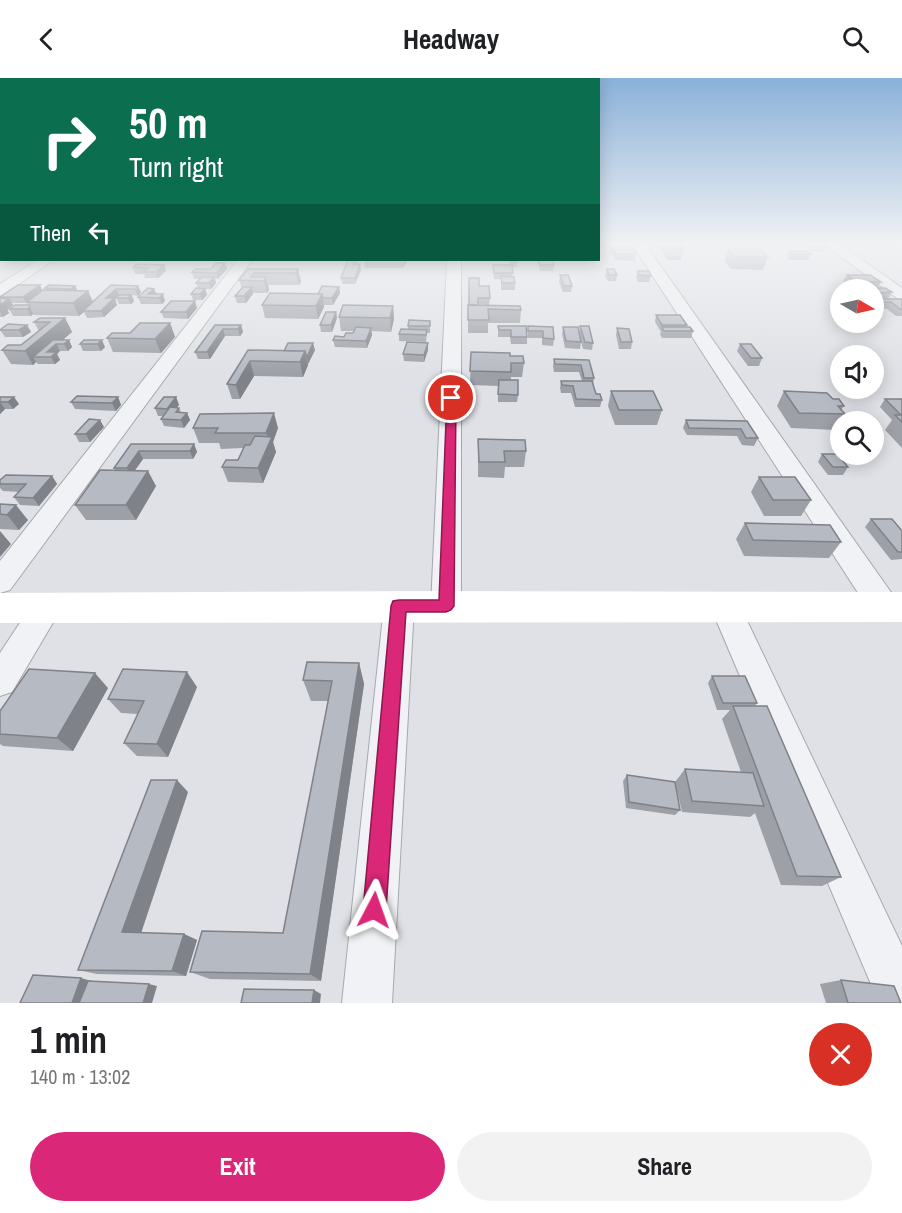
<!DOCTYPE html>
<meta charset="utf-8">
<style>
:root{--surface:#fff;--page:#f2f2f2;--text:#202124;--muted:#757577;--accent:#db2777}
body{margin:0;font-family:"Archivo Narrow",sans-serif;background:var(--page);color:var(--text);height:100vh;display:flex;flex-direction:column;font-size:22px;white-space:nowrap}
*{box-sizing:border-box;margin:0}
p{font-size:20px;color:var(--muted)}
.icon{flex:none;width:33px;height:33px;fill:none;stroke:currentColor;stroke-width:2;stroke-linecap:round;stroke-linejoin:round}
.map{position:relative;height:925px;overflow:hidden}
.sheet{display:flex;flex-direction:column;background:var(--surface);flex:1}
.sheet>*{flex:none}
.top-card{position:absolute;left:0px;top:0px;width:600px;height:183px;box-shadow:0 3px 15px #0003;background:#0b6e4f;color:#fff;overflow:hidden}
.needle{width:39px;rotate:99deg}
.tools{position:absolute;left:830px;top:201px;display:grid;gap:12px}
.tools a{display:grid;place-items:center;width:54px;height:54px;border-radius:50%;background:var(--surface);box-shadow:0 3px 15px #0003;font-size:30px}
.pin{position:absolute;display:grid;place-items:center;width:51px;height:51px;color:#fff;margin:-26px;border:3px solid #fff;border-radius:50%;box-shadow:0 2px 6px #0007}
.me{position:absolute;width:66px;margin:-33px;rotate:4deg;stroke-linejoin:round;filter:drop-shadow(0 0 4px #0008)}
.turn{display:flex;align-items:center;gap:21px;height:126px;padding:0 30px;font-size:27px}
.turn .icon{width:78px;height:78px;stroke-width:2.5}
.turn b{display:block;font-size:42px;line-height:51px}
.then{display:flex;align-items:center;height:57px;padding:0 30px;background:#0003;gap:12px;font-size:22px}
.round{display:grid;place-items:center;flex:none;width:63px;height:63px;border-radius:32px;background:var(--page)}
.overview{display:flex;align-items:center;justify-content:space-between;height:102px;padding:0 30px}
h1{font-size:36px;font-weight:700;line-height:45px}
.cta{display:flex;gap:12px;margin-top:auto;padding:12px 30px}
.cta a{flex:1;height:69px;border-radius:36px;background:var(--accent);color:#fff;font-size:24px;font-weight:700;line-height:69px;text-align:center}
.cta a+a{background:var(--page);color:var(--text)}
header{display:flex;justify-content:space-between;align-items:center;height:78px;padding:0 30px;background:var(--surface);font-size:27px;font-weight:700}
.map>svg:first-child{display:block}
</style>
<header><svg class="icon" aria-label="back" viewBox="0 0 24 24"><path d="M15 5l-7 7 7 7"/></svg>Headway<svg class="icon" aria-label="search" viewBox="0 0 24 24"><circle cx="10" cy="10" r="6"/><path d="M15 15l6 6"/></svg></header>
<div class="map">
<svg width="902" height="925" viewBox="0 0 902 925">
<rect width="100%" height="100%" fill="#dfe1e6"/>
<g fill="none" stroke-linecap="round" stroke-linejoin="round">
<g stroke="#a5a8af" stroke-width="2">
<path id="minor" d="M632,166h13l250,354 4,9 -4,9 -11,3 -11,-3z
M824,166h15l63,44v12l-5,-2z
M38,182h15l-48,34 -5,2v-12z
M238,182h14l-242,330 -10,3v-32z
M447,182h14v346l-4,9 -11,3 -11,-3 -4,-9z
M399,516l11,3 4,9 -22,397h-50l42,-397 4,-9z
M726,518l11,3 4,9 161,338v57h-23l-168,-395 4,-9z
M46,519l11,3 4,9 -49,83 -12,4v-43l35,-53z"/>
</g>
<use href="#minor" fill="#f1f2f5" fill-rule="evenodd"/>
<path fill="#fff" fill-rule="evenodd" d="M446,513l456,1v30l-902,1v-30z"/>
</g>
<path fill="#9da0a7" d="M656,166h25l3,4 -3,12h-13z
M803,166h23l1,1 -2,6h-14z
M611,167l25,9 -1,7 -20,-1 -5,-9z
M728,171l40,8 -5,13 -32,-1 -7,-8z
M789,173l22,3 -3,6h-18l-3,-3z
M364,182h44l-5,8h-38z
M509,182h8v7h-5l1,10 2,6v7h-14v-11h-7l-1,-14h16z
M537,182h16l1,5 -1,6h-13z
M358,183l-2,3 5,6 -6,14h-13l-1,-6z
M225,185l2,6 -9,10h-3l1,4 -5,6h-6l2,6 -5,5h-9l-2,-6 7,-6 -2,-5 4,-4h-6l-2,-7 19,-3z
M164,187l2,6 -8,7h-13l-1,-4h-9l-2,-7z
M248,191h50l3,13 -2,3h-31l1,5 -2,3h-14l-7,10h-9l-2,-7 7,-7 -3,-9z
M607,191l10,6 -1,6h-8l-3,-5z
M638,193l13,5 -2,6h-11l-2,-5z
M560,197l12,11 -1,6h-8l-4,-10z
M847,197l34,7 -4,6 15,4 -4,7h14v17h-6l-9,-7 -9,-1v-2l4,-7h-6l-3,-2v-9h-20l-10,-7z
M111,207l27,1 3,6 -3,4 -6,-1 2,6 -3,3h-12l-3,-6 -1,1 2,6 -13,12 -17,1 -3,-6 -5,4 -45,-1 -1,-1 -2,2h-18l-4,-7 20,-4 -2,-2h-15l1,2 -6,4 2,4 -6,4h-3v-19h1l-1,-1 46,-7 -1,-2 30,-2 3,5h10l5,11z
M479,208l11,12 -1,7 -11,-1v1l43,5 -1,13h-32v10h-20v-28z
M339,209l1,6 -7,12h-9v2l-6,12 -53,-1 -3,-13 56,-11z
M154,211l2,5 9,7 -3,3h-21l-3,-7z
M393,228l1,13 -3,13 -20,-1 1,4 -5,13 -32,-1 -2,-7 20,-7 1,-2h-13l-2,-14z
M197,230l-9,11 -24,-1 -3,-6z
M336,234l1,6 -5,14h-11l-1,-7z
M656,237l31,10 -1,2 7,4 -2,7h-29l-2,-4 1,-2 -6,-10z
M65,240l7,14 -10,8h7l3,7 -4,4h-8l-3,3 3,6 -5,4h-17l-2,-2 -3,3 -22,-1 -9,-14 19,-5 18,-14 -5,-9z
M430,243v12h-3l-1,9 -27,-1v-7l9,-5v-3z
M170,245l5,14 -14,16 -48,-1 -6,-14z
M27,247l4,7 -8,5h-18l-5,-7z
M215,247h26l2,7 -3,4h-15l-15,23h-12l-3,-7z
M498,248h28l1,11v7h-16l-1,-7h-12z
M528,248l25,1 1,12 -1,7 -11,-1v-7h-14z
M580,248l13,17 -1,7 -9,-1 -4,-15 2,8 -1,7 -15,-1 -3,-14 1,-7 16,6z
M617,250l15,14 -1,7h-12l-3,-14z
M84,262l21,7 -4,4h-18l-3,-7z
M740,266l22,14 -3,8h-11l-11,-15z
M248,272l36,1 31,-1 -7,14v1l-5,12 -49,-1 -14,23h-8l-5,-15z
M428,272l-4,12 -20,-1 -1,-7z
M471,274l39,4 14,7 -2,14h-11v3l7,15 -1,7h-19v-16l-28,-1z
M554,281l35,1 5,18 -1,6 3,10 6,6 -2,7h-25l-4,-14h-10l-1,-5 1,-7h21l-3,-9h-25l-1,-6z
M611,313l51,19 -5,15h-42l-7,-19z
M784,313l49,8 11,7 -3,4 4,4 -9,16 -45,-2 -14,-22z
M0,319l19,7 -6,5h-8l-5,5z
M118,319l3,8 -5,6 -41,-2 -4,-7z
M176,319l3,8 -3,3h3l2,4 6,1 3,7 -6,8 -20,-2 -3,-7 2,-3h-5l-3,-8z
M885,321h17v49l-17,-18 7,-10 -12,-13z
M686,342l61,1 11,17 -4,8 -12,-1 -5,-9 -50,-1 -4,-7z
M104,349l-14,15h-11l-4,-8z
M193,350h85l-5,14 3,10 -13,31 -35,-1 -6,-15 16,-7 5,-12 -22,1 -2,-6h-20z
M478,361l48,12 -2,16h-19l-1,11 -26,-1z
M131,366h63l3,8 -4,7h-50l-8,11 21,16 -20,34h-50l-11,-15 40,-35 -1,-2z
M822,376l26,13 -5,8h-15l-10,-13z
M52,398l5,8 -18,22 -19,-1 -6,-8 5,-5 -16,-1 -3,-3v-8z
M759,399l52,23 -10,16h-37l-13,-24z
M0,426l28,16 -9,10 -19,-1z
M871,441l31,12v28l-11,1 -26,-33z
M745,445l96,19 -12,16 -85,-2 -8,-17z
M359,585l5,21 -43,297 -111,-2 -20,-7 93,-39 45,-232h-17l-8,-21z
M712,598l45,27 -2,3 86,171 -19,9 -41,-1 -26,-72 -5,4 -68,-5 -7,-30 5,28 -5,5 -49,-7 -3,-27 4,-6 48,7 10,-13 56,3 -19,-53 8,-9h-13l-9,-27z
M197,609l-29,70 -31,-1 -13,-13 14,-29 -17,-1 -13,-14z
M108,610l-35,63 -70,-5 -3,-2v-33z
M188,714l-47,141 43,1 13,6 -11,36 -89,-2 -19,-4z
M841,902l60,23h-75l-6,-19z"/>
<path fill="#7f8288" d="M355,182h2l1,1 -5,9v-6z
M403,182h5l-5,8z
M225,185l2,6 -9,10 -2,-6z
M360,186l1,6 -6,14v-6z
M164,187l2,6 -8,7 -2,-6z
M298,191l3,13 -2,3 -3,-12z
M214,199l2,6 -5,6 -2,-6z
M266,199l3,13 -2,3 -3,-12z
M40,207l3,7 -16,10v2l-4,-7z
M75,208l3,6 -4,3 -3,-6z
M138,208l3,6 -3,4 -3,-7z
M252,209l1,7 -7,9 -2,-7z
M339,209l1,6 -7,12 -1,-7z
M116,211l3,6 -4,4 2,6 -13,12 -3,-6 5,-13z
M154,211l3,6 -9,-1z
M205,211l2,6 -5,5 -2,-6z
M88,213l6,13 -11,7 1,1 -5,4 -6,-13z
M163,216l2,7 -3,3 -3,-6z
M322,216l2,13 -6,12 -2,-13z
M131,217l3,6 -3,3 -3,-6z
M9,221l4,6 -6,4 2,4 -6,4 -3,-5v-7z
M195,223l2,7 -9,11 -2,-7z
M393,228l1,13 -3,13 -1,-14z
M30,229l3,7 -2,2 -4,-7z
M336,234l1,6 -5,14 -1,-7z
M65,240l7,14 -15,13 3,6 -3,3 3,6 -5,4 -4,-7h-18l3,5 -3,3 -8,-14z
M170,245l5,14 -14,16 -6,-14z
M27,247l4,7 -8,5 -4,-7z
M241,247l2,7 -3,4 -2,-7z
M371,250l1,7 -5,13 -1,-7z
M223,251l2,7 -15,23 -3,-7z
M69,262l3,7 -4,4 -4,-7z
M102,262l3,7 -4,4 -4,-7z
M313,265l2,7 -7,14 -1,-7z
M428,265v7l-4,12v-7z
M305,273l3,14 -5,12 -3,-15z
M250,283l4,15 -14,23 -4,-14z
M14,319l5,7 -6,5 -5,-7z
M118,319l3,8 -5,6 -4,-8z
M176,319l3,8 -9,11 -3,-7z
M0,324l5,7 -5,5z
M187,335l3,7 -6,8 -3,-8z
M274,335l4,15 -5,14 3,10 -13,31 -5,-15 11,-26 -3,-9z
M100,342l4,7 -14,15 -4,-8z
M194,366l3,8 -4,7 -3,-8z
M139,373l4,8 -12,17 -4,-8z
M148,393l8,15 -20,34 -10,-15z
M52,398l5,8 -18,22 -6,-8z
M16,427l12,15 -9,10 -12,-15z
M0,453l11,13 -11,13z
M359,585l5,21 -43,297 -11,-7z
M187,594l10,15 -29,70 -11,-13z
M95,595l13,15 -35,63 -16,-13z
M177,702l11,12 -49,147 -17,-7z
M184,856l13,6 -11,36 -14,-5z
M81,900l10,3 -9,22h-10z
M149,906l8,2 -5,17h-9z
M314,912l7,4 -1,9h-8z"/>
<path fill="#b6bac2" stroke="#7f8288" stroke-width="1.5" d="M668,166h13l3,4 -13,1z
M611,167l20,1 5,8h-20z
M728,171h32l8,8h-33z
M789,173h18l4,3h-18z
M348,182h7l-2,4h7l-5,14h-14z
M509,182h8v1h-8z
M539,182h14l1,5h-14z
M216,185h9l-9,10 -24,-1 4,-3h15z
M136,186l28,1 -8,7h-13l5,-4 -15,-1z
M493,187h19l1,8h-19z
M248,191h50l-2,4h-42l-3,4h15l-2,4 -25,-1z
M607,191h7l3,6h-8z
M638,193h11l2,5 -12,-1z
M560,197h8l4,11h-8z
M847,197h23l11,7h-25z
M501,198l13,1 1,6h-13z
M202,199h12l-5,6h-13z
M469,200h10v8h10l1,12h-12v7h-9z
M18,207h22l-17,12h-23z
M49,207l26,1 -4,3 -26,-1z
M111,207l27,1 -3,3h-19l-10,9h8l-13,13h-18z
M322,208l17,1 -7,11h-9l-1,-4h-4z
M243,209h9l-8,9h-9z
M148,210l6,1 -6,5h15l-4,4 -21,-1z
M196,210l9,1 -5,5h-9z
M873,210h12l7,4 -12,1z
M43,212l45,1 -15,12 -46,-1z
M270,215l52,1 -6,12 -54,-1z
M119,217h12l-3,3h-12z
M0,220l9,1 -9,6z
M882,221h20v10h-2l-9,-7h-9z
M171,223h24l-9,11h-25z
M15,227h14l1,2 -3,2h-18z
M343,227l50,1 -3,12 -51,-1z
M468,227l52,1 1,4 -33,-1 1,11h-21z
M326,234h10l-5,13h-11z
M656,237h24l7,10h-25z
M40,240h25l-40,33 -23,-1 6,-5h13l29,-23h-16z
M409,242l21,1v5h-22z
M140,245h30l-15,16 -48,-1 5,-5h18z
M8,246l19,1 -8,5h-19z
M215,247h26l-3,4h-15l-16,23h-12z
M498,248h28l1,11h-16v-7h-12z
M528,248l25,1 1,12 -11,-1v-7h-15z
M580,248h9l4,17 -8,-1z
M356,249l15,1 -5,13 -33,-1 2,-4 9,1 2,-4h7z
M563,249h15l3,15 -15,-1z
M662,249h28l3,4h-29z
M617,250l12,1 3,13h-11z
M401,251l26,1 -1,5 -27,-1z
M53,262h16l-5,4h-8l-9,8h9l-5,5h-18z
M84,262h18l-5,4h-17z
M407,264l21,1 -4,12 -21,-1z
M288,265h25l-6,14 -2,-6h-21z
M740,266h11l11,14h-11z
M248,272l57,1 -5,11 -50,-1 -14,24 -9,-1z
M471,274l39,1v3h13l1,7h-13v9l-41,-1z
M554,281l35,1 5,18h-10l-3,-13 -26,-1z
M499,302h19v15l-20,-1z
M561,303h31l4,13h4l2,6 -26,-1 -3,-13 -11,-1z
M611,313h42l9,19h-43z
M784,313l43,2 6,6h6l5,7h-6l7,8 -46,-1z
M77,318l41,1 -6,6 -41,-1z
M0,319h14l-6,5h-8z
M164,319h12l-9,12 -12,-1z
M885,321h17v16h-1z
M170,329l9,1 -3,4 11,1 -6,7 -20,-1z
M274,335l-8,20h-51l3,-5h-25l7,-14z
M895,337h7v7z
M89,341l11,1 -14,14h-11z
M686,342l61,1 11,17h-12l-5,-9 -52,-1z
M255,358l17,1 -14,31 -36,-1 4,-7h12l7,-15h5z
M478,361l47,1 1,11h-22l1,11h-26z
M131,366h63l-4,7h-51l-12,17h-13z
M822,376h15l11,13h-15z
M100,392l48,1 -22,34h-51z
M6,397l46,1 -19,22 -19,-1 12,-13h-26v-4z
M759,399h36l16,23h-38z
M0,426l16,1 -9,10 -7,-1z
M871,441h21l10,12v21h-4z
M745,445l85,2 11,17 -88,-2z
M307,584l52,1 -49,311 -120,-2 12,-41 81,2 49,-252 -29,-1z
M29,591l66,4 -38,65 -57,-4v-23z
M123,591l64,3 -30,72 -33,-1 20,-42 -36,-2z
M712,598h33l12,27h-34z
M733,628h34l74,171 -44,-1z
M685,691l68,4 11,33 -72,-5z
M627,697l48,7 5,28 -51,-8z
M151,702h26l-55,152 62,2 -12,37 -94,-1z
M33,897l48,3 -9,25h-52z
M841,902l53,6 7,17h-53z
M88,903l61,3 -6,19h-64z
M244,911l70,1 -2,13h-71z"/>
<linearGradient id="sky" x2="0" y2="1"><stop stop-color="#8ab1d9"/><stop offset="0.56" stop-color="#f1f2f4"/><stop offset="1" stop-color="#f1f2f4" stop-opacity="0"/></linearGradient>
<rect width="902" height="296" fill="url(#sky)"/>
<path fill="#db2777" stroke="#8e194d" stroke-width="1.5" d="M447,318l9,2 -2,208 -3,4 -5,2h-40l-20,298 -4,8 -8,3 -8,-3 -3,-8 28,-304 2,-5 6,-1h40z"/>
</svg>
<div class="tools">
<a><svg class="needle" viewBox="-14 -14 28 28"><path d="M0-13l5 13h-10z" fill="#e53935"/><path d="M0 13l5-13h-10z" fill="#757577"/></svg></a>
<a><svg class="icon" aria-label="sound" viewBox="0 0 24 24"><path d="M4 9h4l5-4v14l-5-4H4zM17 9q2 3 0 6"/></svg></a>
<a><svg class="icon" aria-label="search" viewBox="0 0 24 24"><circle cx="10" cy="10" r="6"/><path d="M15 15l6 6"/></svg></a>
</div>
<div class="pin" style="left:451px;top:320px;background:#d93025"><svg class="icon" aria-label="arrive" viewBox="0 0 24 24"><path d="M6 21V4h12l-3 4 3 4H6"/></svg></div>
<svg class="me" style="left:374px;top:832px" viewBox="-20 -20 40 40"><path d="M0-17L14 15 0 8-14 15z" fill="#db2777" stroke="#fff" stroke-width="4"/></svg>
<div class="top-card">
<div class="turn"><svg class="icon" aria-label="right" viewBox="0 0 24 24"><path d="M7 20v-9h11M14 6l5 5-5 5"/></svg><div><b>50 m</b>Turn right</div></div>
<div class="then">Then<svg class="icon" aria-label="left" viewBox="0 0 24 24"><path d="M17 20v-9H6M10 6l-5 5 5 5"/></svg></div>
</div>
</div>
<section class="sheet">
<div class="overview"><div><h1>1 min</h1><p>140 m · 13:02</p></div><a class="round" style="background:#d93025;color:#fff"><svg class="icon" aria-label="close" viewBox="0 0 24 24"><path d="M6 6l12 12M18 6L6 18"/></svg></a></div>
<div class="cta"><a>Exit</a><a>Share</a></div>
</section>
